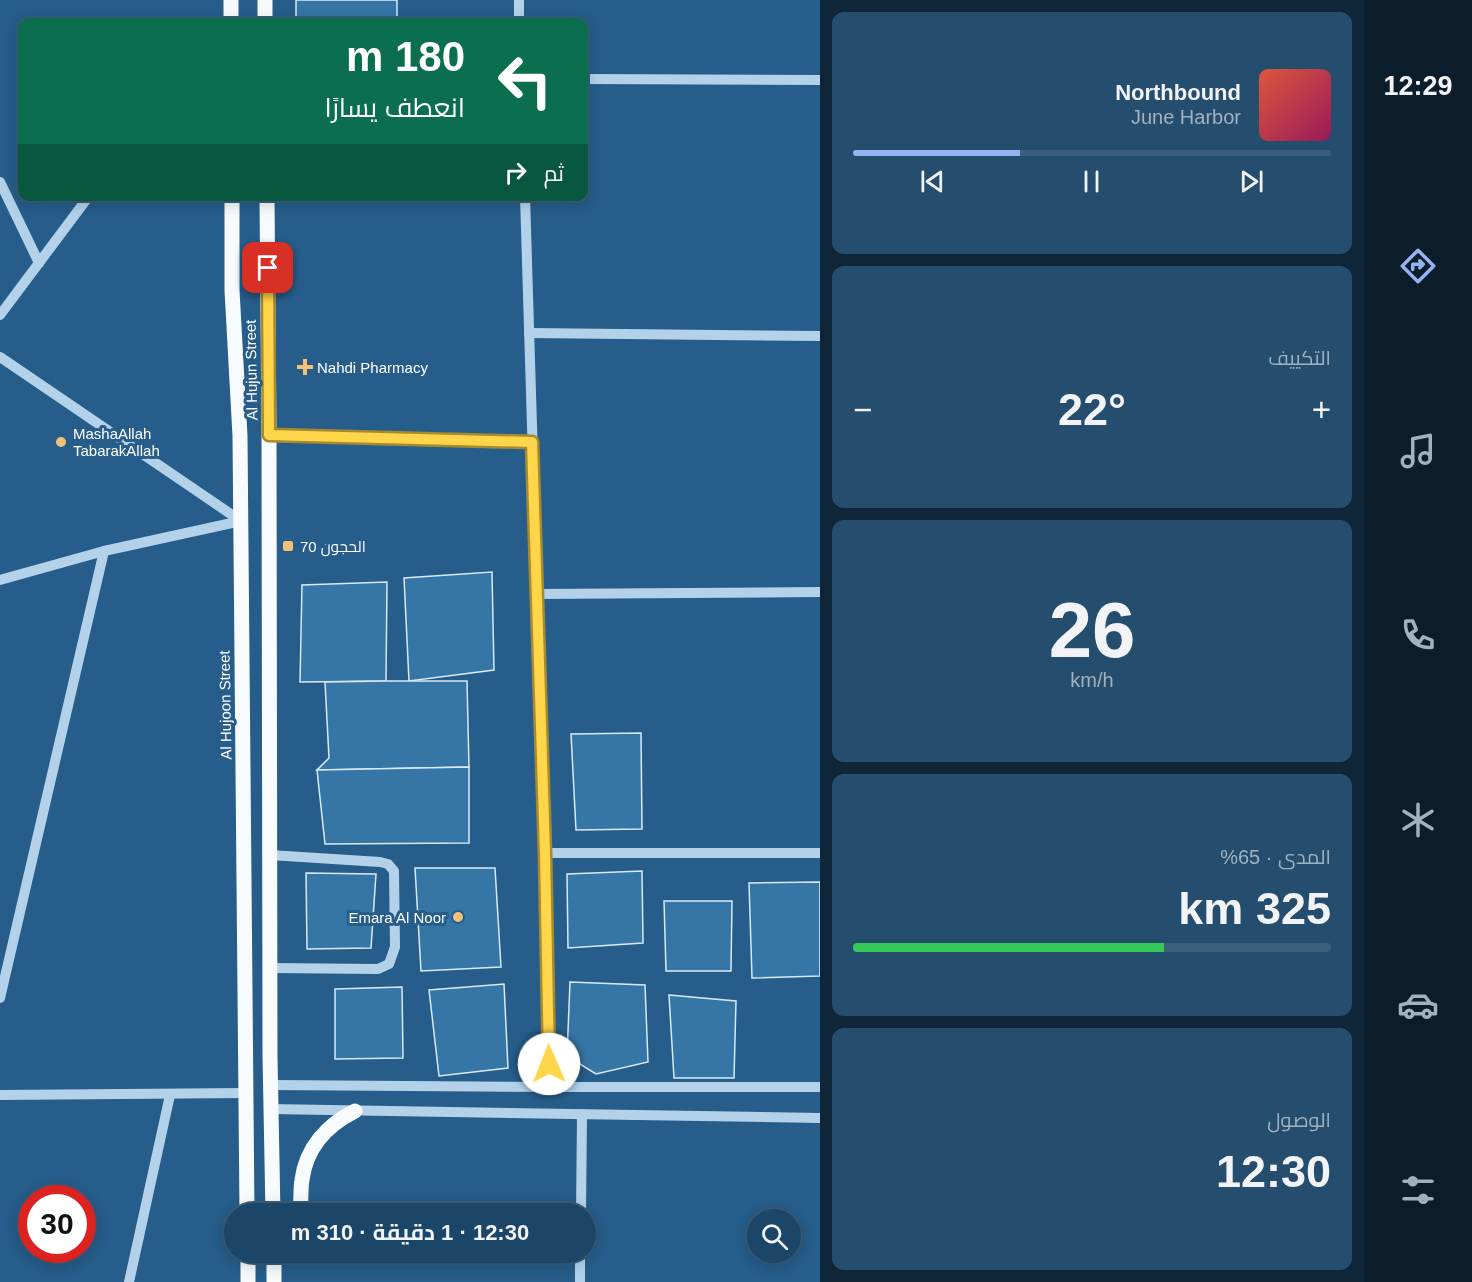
<!DOCTYPE html>
<html lang="ar">
<meta charset="utf-8">
<style>
body{margin:0;font-family:Arial,Cairo,sans-serif;background:#254d6e;color:#f1f3f6;direction:rtl;height:100vh;display:flex;flex-direction:column;font-size:22px;white-space:nowrap}
*{box-sizing:border-box;margin:0}
p{font-size:20px;color:#a0b1c0}
.icon{flex:none;width:33px;height:33px;fill:none;stroke:currentColor;stroke-width:2;stroke-linecap:round;stroke-linejoin:round}
.map{position:relative;flex:1;overflow:hidden;direction:ltr}
.details{display:flex;flex-direction:column;gap:12px;padding:12px;background:#0f2639;width:544px}
.details>*{flex:none}
.banner{position:absolute;left:18px;top:18px;width:570px;height:183px;border-radius:12px;box-shadow:0 3px 15px #0003,0 0 0 2px #3a5e7c;direction:rtl;background:#0b6e4f;color:#fff;overflow:hidden}
.buttons{position:absolute;left:747px;top:1209px;display:grid;gap:12px}
.buttons a{display:grid;place-items:center;width:54px;height:54px;border-radius:50%;background:#1c4668;box-shadow:0 3px 15px #0003,0 0 0 2px #3a5e7c;font-size:30px}
.speed{position:absolute;left:18px;top:1185px;display:flex;gap:12px;font-size:30px;font-weight:700;text-align:center}
.speed>*{display:grid;place-content:center;width:78px;height:78px;border-radius:50%;background:#1c4668;box-shadow:0 3px 15px #0003,0 0 0 2px #3a5e7c;line-height:1}
.speed .limit{border:9px solid #d22;background:#fff;color:#111}
.pin{position:absolute;display:grid;place-items:center;width:51px;height:51px;color:#fff;margin:-26px;border-radius:12px;box-shadow:0 3px 9px #0006}
.me{position:absolute;width:66px;margin:-33px;rotate:359deg;stroke-linejoin:round;filter:drop-shadow(0 0 4px #0008)}
.turn{display:flex;align-items:center;gap:21px;height:126px;padding:0 24px;font-size:27px}
.turn .icon{width:78px;height:78px;stroke-width:2.5}
.turn b{display:block;font-size:42px;line-height:51px}
.then{display:flex;align-items:center;height:57px;padding:0 24px;background:#0003;gap:12px;font-size:22px}
.big{font-size:45px;font-weight:700;line-height:1.1}
.details .card{flex:1;display:flex;flex-direction:column;justify-content:center;gap:9px;min-width:0;padding:0 21px;border-radius:12px;background:#254d6e}
.details .dial{align-items:center;gap:0}
.dial b{font-size:78px;line-height:1}
.song{display:flex;align-items:center;gap:18px}
.cover{width:72px;height:72px;border-radius:9px;background:linear-gradient(135deg,hsl(10 70% 55%),hsl(330 70% 35%))}
.played{height:6px;border-radius:3px;background:linear-gradient(90deg,#95b2f1 35%,#3a5e7c 35%)}
.keys{display:flex;justify-content:space-around;direction:ltr}
.heat{display:flex;justify-content:space-between;align-items:center;font-size:33px;direction:ltr}
.charge{height:9px;border-radius:4px;background:linear-gradient(90deg,#34c759 65%,#3a5e7c 0)}
.trip{position:absolute;left:224px;top:1203px;width:372px;height:60px;border-radius:30px;background:#1c4668;box-shadow:0 3px 15px #0003,0 0 0 2px #3a5e7c;font-weight:700;line-height:60px;text-align:center;direction:rtl}
main{display:flex;flex:1;min-height:0}
.tabs{display:flex;flex-direction:column;width:108px;justify-content:space-around;align-items:center;background:#0b1c2a;color:#a0b1c0}
.tabs .icon{width:42px;height:42px}
.tabs .on{color:#95b2f1}
.tabs b{font-size:27px;color:#f1f3f6}
.map>svg:first-child{display:block}
.building{fill:#3676a7;stroke:#d8eaf8;stroke-width:1.5}
.lines{fill:none;stroke-linecap:round;stroke-linejoin:round}
.minor{stroke:#b3d2ea;stroke-width:10}
.major{stroke:#f7fbfe;stroke-width:15}
.route-casing{stroke:#a68a30;stroke-width:15}
.route{stroke:#ffd54a;stroke-width:10}
.poi-dot{fill:#f3c178;stroke:#265d8a;stroke-width:2}
.labels{text-anchor:middle;dominant-baseline:central;stroke-width:6;stroke-linejoin:round;paint-order:stroke}
.poi-label{font-size:15px;fill:#fff;stroke:#265d8a;text-anchor:start}
.street-label{font-size:15px;fill:#fff;stroke:#265d8a}
</style>
<main>
<nav class="tabs">
<b>12:29</b>
<svg class="icon on" aria-label="directions" viewBox="0 0 24 24"><path d="M12 3l9 9-9 9-9-9zM9 14v-3h6M13 9l2 2-2 2"/></svg>
<svg class="icon" aria-label="music" viewBox="0 0 24 24"><path d="M9 18V5l10-2v13"/><circle cx="6" cy="18" r="3"/><circle cx="16" cy="16" r="3"/></svg>
<svg class="icon" aria-label="phone" viewBox="0 0 24 24"><path d="M5 4h4l2 5-3 2q2 4 5 5l2-3 5 2v4C11 20 4 13 5 4z"/></svg>
<svg class="icon" aria-label="climate" viewBox="0 0 24 24"><path d="M12 3v18M4 7l16 10M4 17L20 7"/></svg>
<svg class="icon" aria-label="car" viewBox="0 0 24 24"><path d="M5 17H2v-5l4-1 3-4h7l3 4 3 1v5h-3M9 17h6M6 11h13"/><circle cx="7" cy="17" r="2"/><circle cx="17" cy="17" r="2"/></svg>
<svg class="icon" aria-label="filters" viewBox="0 0 24 24"><path d="M4 7h16M4 17h16"/><circle cx="9" cy="7" r="2"/><circle cx="15" cy="17" r="2"/></svg>
</nav>
<section class="details">
<div class="card">
<div class="song"><i class="cover"></i><div><b>Northbound</b><p>June Harbor</p></div></div>
<div class="played"></div>
<div class="keys"><svg class="icon" aria-label="previous" viewBox="0 0 24 24"><path d="M18 5L8 12l10 7zM5 5v14"/></svg><svg class="icon" aria-label="pause" viewBox="0 0 24 24"><path d="M8 5v14M16 5v14"/></svg><svg class="icon" aria-label="next" viewBox="0 0 24 24"><path d="M6 5l10 7-10 7zM19 5v14"/></svg></div>
</div>
<div class="card"><p>التكييف</p>
<div class="heat"><a>−</a><b class="big">22°</b><a>+</a></div>
</div>
<div class="card dial"><b>26</b><p>km/h</p></div>
<div class="card"><p>المدى · 65%</p><b class="big">325 km</b><div class="charge"></div></div>
<div class="card"><p>الوصول</p><b class="big">12:30</b></div>
</section>
<div class="map">
<svg width="820" height="1282" viewBox="0 0 820 1282">
<rect width="100%" height="100%" fill="#265d8a"/>
<g class="building">
<rect x="296" y="0" width="101" height="22"/>
<path d="M492 572 494 670 409 681 404 578Z"/>
<path d="M387 582 386 681 300 682 302 585Z"/>
<path d="M386 681H467L469 767 317 770 329 758 325 682Z"/>
<path d="M641 733 642 829 576 830 571 734Z"/>
<path d="M469 767V843L325 844 317 770Z"/>
<path d="M415 868H495L501 967 421 971Z"/>
<path d="M642 871 643 943 568 948 567 874Z"/>
<path d="M306 873 376 874 371 948 307 949Z"/>
<path d="M820 882V976L752 978 749 883Z"/>
<path d="M664 901H732L731 971H666Z"/>
<path d="M570 982 645 985 648 1062 596 1074 567 1056Z"/>
<path d="M504 984 508 1068 439 1076 429 990Z"/>
<path d="M402 987 403 1058 335 1059V989Z"/>
<path d="M669 995 736 1001 734 1078H674Z"/>
</g>
<g class="lines">
<g class="minor">
<path d="M519 0V22"/>
<path d="M584 79 820 80"/>
<path d="M0 182 39 263"/>
<path d="M525 196 545 853 549 1087"/>
<path d="M0 315 89 196"/>
<path d="M529 333 820 336"/>
<path d="M0 357 241 521 104 551 0 580"/>
<path d="M269 434 532 442"/>
<path d="M537 594 820 592"/>
<path d="M545 853H820"/>
<path d="M270 855 380 862 388 864 394 871 395 947 389 964 378 969 270 968"/>
<path d="M0 998 104 551"/>
<path d="M270 1085 549 1087H820"/>
<path d="M0 1095 246 1093"/>
<path d="M270 1109 820 1118"/>
<path d="M581 1214 582 1114"/>
<path d="M129 1282 170 1095"/>
<path d="M580 1282V1252"/>
</g>
<g class="major">
<path d="M231 0V22"/>
<path d="M265 0V22"/>
<path d="M232 196V290L240 436 247 1214"/>
<path d="M267 196 269 434 270 1056 273 1214"/>
<path d="M299 1214C302 1203 300 1191 302 1180 306 1148 327 1125 355 1111"/>
<path d="M248 1252V1282"/>
<path d="M274 1252V1282"/>
</g>
</g>
<g class="lines">
<defs>
<path id="route" d="M268 268 269 435 532 442 545 853 549 1064"/>
</defs>
<use href="#route" class="route-casing"/>
<use href="#route" class="route"/>
</g>
<g class="poi-dot">
<path d="M302 358h6v6h6v6h-6v6h-6v-6h-6v-6h6z"/>
<circle cx="61" cy="442" r="6"/>
<rect x="282" y="540" width="12" height="12" rx="3"/>
<circle cx="458" cy="917" r="6"/>
</g>
<g class="labels">
<g class="poi-label">
<text x="317" y="367">Nahdi Pharmacy</text>
<text x="73" y="433">MashaAllah<tspan x="73" dy="17">TabarakAllah</tspan></text>
<text x="300" y="546">الحجون 70</text>
<text x="446" y="917" text-anchor="end">Emara Al Noor</text>
</g>
<g class="street-label">
<text transform="translate(251 370) rotate(-91)">Al Hujun Street</text>
<text transform="translate(225 705) rotate(-91)">Al Hujoon Street</text>
</g>
</g>
</svg>
<div class="buttons">
<a><svg class="icon" aria-label="search" viewBox="0 0 24 24"><circle cx="10" cy="10" r="6"/><path d="M15 15l6 6"/></svg></a>
</div>
<div class="speed"><div class="limit">30</div></div>
<div class="pin" style="left:268px;top:268px;background:#d93025"><svg class="icon" aria-label="arrive" viewBox="0 0 24 24"><path d="M6 21V4h12l-3 4 3 4H6"/></svg></div>
<svg class="me" style="left:549px;top:1064px" viewBox="-20 -20 40 40"><circle r="19" fill="#fff"/><path d="M0-13L10 11 0 6-10 11z" fill="#ffd54a"/></svg>
<div class="trip">12:30 · 1 دقيقة · 310 m</div>
<div class="banner">
<div class="turn"><svg class="icon" aria-label="left" viewBox="0 0 24 24"><path d="M17 20v-9H6M10 6l-5 5 5 5"/></svg><div><b>180 m</b>انعطف يسارًا</div></div>
<div class="then">ثم<svg class="icon" aria-label="right" viewBox="0 0 24 24"><path d="M7 20v-9h11M14 6l5 5-5 5"/></svg></div>
</div>
</div>
</main>
